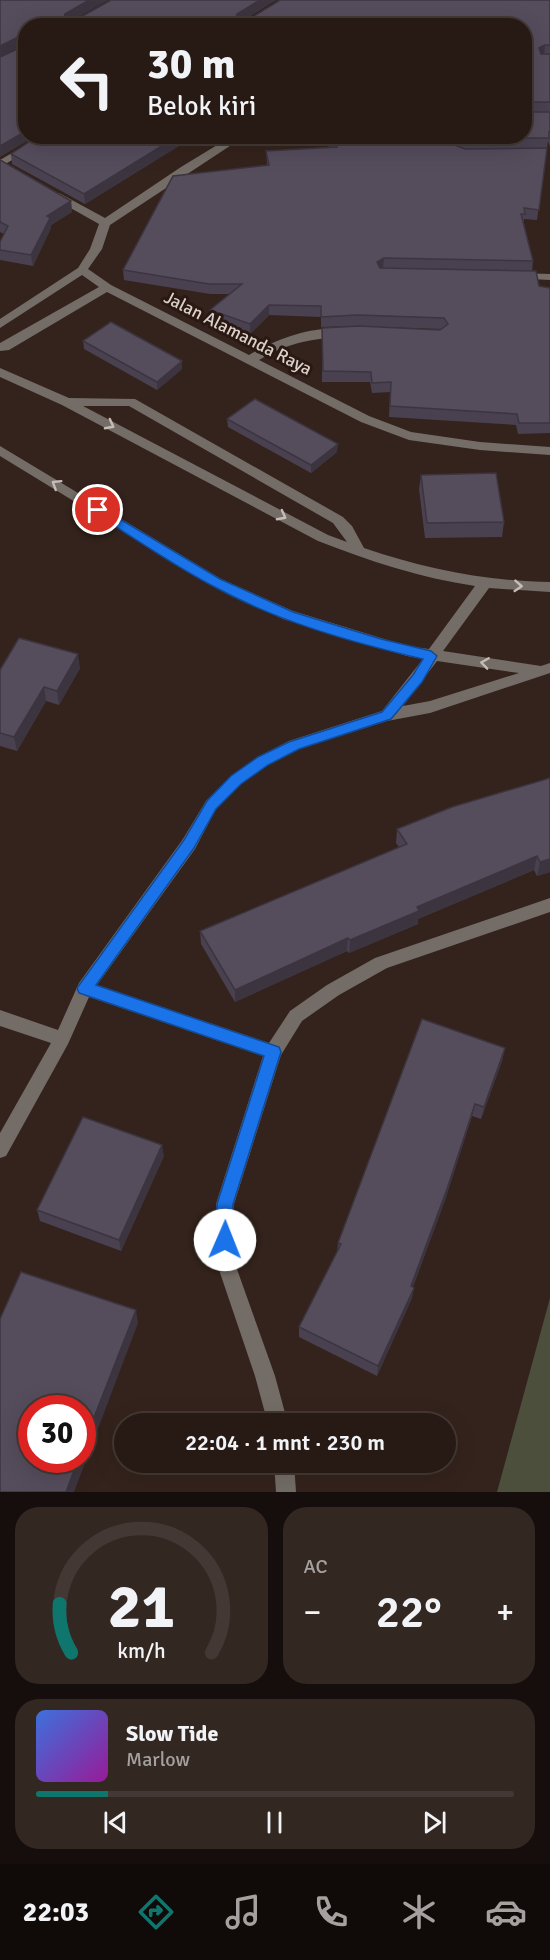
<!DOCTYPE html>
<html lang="id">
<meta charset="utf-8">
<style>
body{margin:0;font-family:Signika,sans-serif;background:#332722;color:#f1f3f6;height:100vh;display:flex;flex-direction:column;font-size:22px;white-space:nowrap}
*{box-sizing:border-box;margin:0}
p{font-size:20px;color:#a4a1a0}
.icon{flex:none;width:33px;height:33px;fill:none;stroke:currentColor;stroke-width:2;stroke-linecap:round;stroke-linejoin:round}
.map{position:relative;height:1492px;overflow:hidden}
.side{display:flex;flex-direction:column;gap:15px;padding:15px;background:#150e0c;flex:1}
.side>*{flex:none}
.banner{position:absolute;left:18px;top:18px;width:514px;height:126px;border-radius:24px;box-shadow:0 6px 24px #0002,0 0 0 2px #433834;background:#271a15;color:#f1f3f6;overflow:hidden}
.speed{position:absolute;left:18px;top:1395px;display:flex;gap:12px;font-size:30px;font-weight:700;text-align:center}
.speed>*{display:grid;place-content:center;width:78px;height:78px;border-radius:50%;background:#271a15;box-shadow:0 6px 24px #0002,0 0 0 2px #433834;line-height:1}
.speed .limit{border:9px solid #d22;background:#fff;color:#111}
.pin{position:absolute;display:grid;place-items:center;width:51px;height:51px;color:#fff;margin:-26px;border:3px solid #fff;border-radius:50%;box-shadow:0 2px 6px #0007}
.me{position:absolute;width:66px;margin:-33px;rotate:1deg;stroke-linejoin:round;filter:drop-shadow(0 0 4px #0008)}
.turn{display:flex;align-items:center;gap:21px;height:126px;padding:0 30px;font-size:27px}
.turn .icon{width:78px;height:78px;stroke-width:2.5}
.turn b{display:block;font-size:42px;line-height:51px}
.big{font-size:45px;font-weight:600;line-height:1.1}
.side .tile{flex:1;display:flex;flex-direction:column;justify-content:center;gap:9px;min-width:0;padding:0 21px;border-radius:24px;background:#332722}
.side .dial{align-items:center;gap:0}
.dial svg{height:156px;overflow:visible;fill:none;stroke:#433834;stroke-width:7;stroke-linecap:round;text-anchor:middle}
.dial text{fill:#f1f3f6;stroke:none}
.song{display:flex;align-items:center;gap:18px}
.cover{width:72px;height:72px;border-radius:9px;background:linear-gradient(135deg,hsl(220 70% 55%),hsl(300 70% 35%))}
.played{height:6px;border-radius:3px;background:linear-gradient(90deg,#0f766e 15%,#433834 15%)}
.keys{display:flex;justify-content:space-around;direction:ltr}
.heat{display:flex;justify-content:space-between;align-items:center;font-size:33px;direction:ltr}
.side .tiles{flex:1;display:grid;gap:15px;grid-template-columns:1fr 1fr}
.tile:last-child{grid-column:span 2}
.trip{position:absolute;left:114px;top:1413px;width:342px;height:60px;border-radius:30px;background:#271a15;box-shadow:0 6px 24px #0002,0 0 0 2px #433834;font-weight:600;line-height:60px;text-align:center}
.menu{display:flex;height:96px;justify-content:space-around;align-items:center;background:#100a08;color:#a4a1a0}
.menu .icon{width:42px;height:42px}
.menu .selected{color:#0f766e}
.menu b{font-size:27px;color:#f1f3f6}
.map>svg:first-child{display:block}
.green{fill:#4c4f3b}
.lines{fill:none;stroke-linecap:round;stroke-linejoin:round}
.minor{fill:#746d67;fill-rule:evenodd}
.wall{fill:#49414f}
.shaded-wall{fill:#3c3540}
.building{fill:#554c5c;stroke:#3c3540;stroke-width:1.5}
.oneway{stroke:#c6bcb7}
.route{fill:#1a73e8;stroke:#114b97;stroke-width:1.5}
.labels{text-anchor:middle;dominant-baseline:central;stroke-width:6;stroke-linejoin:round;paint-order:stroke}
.far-street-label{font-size:18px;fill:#dbd0cb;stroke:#2a1912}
</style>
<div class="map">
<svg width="550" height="1492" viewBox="0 0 550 1492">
<rect width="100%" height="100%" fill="#34231c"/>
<path class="green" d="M550 1298V1492H497Z"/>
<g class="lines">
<g class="minor">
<path d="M41 136H54L0 167V160Z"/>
<path d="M232 136H245L110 225 102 249 88 269 111 285 249 355C274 340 315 324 344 330V336L340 337C309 339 285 344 259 360L369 416 411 432 480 442 550 447V455L480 450 409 440 361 422 107 292 9 350 0 351V343L99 287 82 275 0 328V319L78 268 90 249 99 224 51 197V193H59L105 218 181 167Z"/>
<path d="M447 136H457L456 147 467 152V156H459L447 151Z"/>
<path d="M517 273 550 274V280L513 278V274Z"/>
<path d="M0 368 69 398 135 399 343 517 352 526 364 548C425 569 486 581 550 582V592L489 588 443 651 541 666 550 663V673L430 713 387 721 299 749 268 765 241 784 216 809 195 849 97 985 269 1043 290 1011 327 985 375 958 550 898V912L387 968 339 995 302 1021 281 1055 234 1204 233 1258 275 1376 288 1424H268L255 1376 215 1258 216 1204 263 1056 89 997 68 1044 6 1156 0 1158V1133L51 1043 0 1026V1010L58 1030 79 983 183 839 206 801 231 776 258 757 289 741 382 711 423 659 407 656 283 619 211 585 0 456V446L221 579 293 611 407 646 429 649 475 586C421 578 369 561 318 541L62 405 0 377ZM83 406H129L333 523 347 542 328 535ZM437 661 519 673 430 701 403 706Z"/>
<path d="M274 1462H294L296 1492H276Z"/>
</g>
</g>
<g class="wall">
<path d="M0 0H108L76 18 276 0 247 18 550 0V147L548 141 547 148 466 149 458 146 459 136H525V26H26V44L0 56Z"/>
<path d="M38 136H195L85 204 12 164 11 154Z"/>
<path d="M321 136H446V142L465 149 547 148 537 220 524 219V223L533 261 532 271 539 286 550 288V433L518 434 516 425 389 417 390 392 372 393 370 382H322V328L440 330 441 329 356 326 321 327V317L269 315 250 334 211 320 210 310 230 294H210L124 280 123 270 267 165 266 151 329 147Z"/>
<path d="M0 160 71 201 72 212 51 225V228L33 266 0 260V242L4 234 0 232Z"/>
<path d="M83 341 182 369 157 390 84 349Z"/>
<path d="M227 419 337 452 311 473 228 427Z"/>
<path d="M421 475 504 522 502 537 425 538 419 489Z"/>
<path d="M80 668 59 705 46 701 17 751 0 746V670Z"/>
<path d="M550 778V872L537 876 534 870 418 919V924L349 953 347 951 235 1002 201 944 200 931 399 847 396 843 397 829Z"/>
<path d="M505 1048 502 1061 481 1119 472 1116 445 1200 413 1287 412 1298 377 1376 299 1337V1327L337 1252 338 1243Z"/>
<path d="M164 1156 121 1251 40 1221 37 1210Z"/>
</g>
<g class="shaded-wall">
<path d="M89 0H108L66 24 64 18 65 14Z"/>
<path d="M260 0H276L237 24V14Z"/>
<path d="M24 34 25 44 0 56V46Z"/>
<path d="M545 45 544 55 538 58 539 48Z"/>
<path d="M26 131V136H36L0 157V146Z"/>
<path d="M178 136H195L85 204 84 194Z"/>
<path d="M71 201 72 212 51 225V228L33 266 31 255 47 216Z"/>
<path d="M384 258 383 269 377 272V262Z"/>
<path d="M269 305V315L250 334V324Z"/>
<path d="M182 361V369L157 390V382Z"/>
<path d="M338 444 337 452 311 473V465Z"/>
<path d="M78 654 80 668 59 705 57 691Z"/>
<path d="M44 687 46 701 17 751 14 737Z"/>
<path d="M537 856 534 870 418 919V924L349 953 350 940 417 907Z"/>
<path d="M550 859V872L537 876 540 862Z"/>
<path d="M348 938 347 951 235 1002V990Z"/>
<path d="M505 1048 502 1061 481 1119 484 1107Z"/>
<path d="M475 1104 472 1116 445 1200 409 1297 411 1286Z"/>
<path d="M162 1145 164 1156 121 1251 119 1240Z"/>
<path d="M414 1288 412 1298 377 1376 378 1366Z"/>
<path d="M136 1310 138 1323 74 1492H66L78 1460H82V1448Z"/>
</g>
<g class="building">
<path d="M0 0H89L65 14 64 18H79L111 0H260L237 14 236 18H251L280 0H550V45H545L539 48 541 54H550V102H526L525 106V26H26V34H24L0 46Z"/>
<path d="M26 45V131L0 146V57Z"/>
<path d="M525 111 526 112H550V133L549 131V138H467L462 136H525Z"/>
<path d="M38 136H178L84 194 11 154Z"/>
<path d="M329 136H446V142L465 149 547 148 539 210 524 208 525 214H521L533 261 384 258 377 262 380 268 536 271 539 286 550 288V423H519L517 414 390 406 391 382 372 383 371 372 323 371 322 328 359 326 440 330 448 324 444 318 357 315 321 317V306L269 305 250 324 210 310 242 284H209L123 270 173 176 269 165 266 151 337 147Z"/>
<path d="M0 160 71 201 47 216 50 218 31 255 0 250V242L8 226 0 222Z"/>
<path d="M111 322 182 361 157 382 83 341Z"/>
<path d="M255 399 338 444 311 465 227 419Z"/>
<path d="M496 473 504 522 427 523 421 475Z"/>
<path d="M19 638 78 654 57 691 44 687 14 737 0 733V670Z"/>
<path d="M550 778V859L540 862 537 856 417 907 419 911 350 940 348 938 235 990 200 931 407 844 397 829 452 807Z"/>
<path d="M422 1019 505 1048 484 1107 475 1104 447 1189 411 1286 414 1288 378 1366 299 1327 341 1244 338 1243Z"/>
<path d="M83 1117 162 1145 119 1240 37 1210Z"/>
<path d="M21 1272 136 1310 82 1448V1408H32V1460H78L66 1492H0V1319Z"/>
</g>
<defs><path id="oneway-chevron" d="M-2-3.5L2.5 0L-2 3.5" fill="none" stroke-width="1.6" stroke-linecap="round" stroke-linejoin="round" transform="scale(1.5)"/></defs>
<g class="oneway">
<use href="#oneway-chevron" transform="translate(110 425) rotate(28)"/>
<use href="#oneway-chevron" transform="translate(56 484) rotate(-148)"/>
<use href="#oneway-chevron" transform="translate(282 516) rotate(28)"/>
<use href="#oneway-chevron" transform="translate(518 586) rotate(4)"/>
<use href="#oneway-chevron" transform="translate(485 663) rotate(-172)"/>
</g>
<path class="route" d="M98 506 220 579 293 612 381 639 431 651 437 656 422 682 391 719 299 749 268 765 241 784 216 809 194 848 96 985 279 1047 281 1052 233 1204V1240L231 1246 225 1249 219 1246 216 1240 217 1204 264 1056 79 993 77 988 184 840 207 801 231 776 258 757 289 742 382 712 413 675 423 659C350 642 276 621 211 585 171 564 133 537 94 513V507Z"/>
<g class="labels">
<g class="far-street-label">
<text transform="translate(238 333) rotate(27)">Jalan Alamanda Raya</text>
</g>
</g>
</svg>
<div class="speed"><div class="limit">30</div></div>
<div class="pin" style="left:98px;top:510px;background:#d93025"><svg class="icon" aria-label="arrive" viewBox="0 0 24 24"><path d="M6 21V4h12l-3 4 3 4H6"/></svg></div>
<svg class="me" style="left:225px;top:1240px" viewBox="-20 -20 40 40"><circle r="19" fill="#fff"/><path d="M0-13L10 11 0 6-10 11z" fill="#1a73e8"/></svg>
<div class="trip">22:04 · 1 mnt · 230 m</div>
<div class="banner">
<div class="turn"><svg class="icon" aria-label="left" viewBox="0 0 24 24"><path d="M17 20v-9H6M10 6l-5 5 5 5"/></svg><div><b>30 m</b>Belok kiri</div></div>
</div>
</div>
<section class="side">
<div class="tiles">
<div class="tile dial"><svg viewBox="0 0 100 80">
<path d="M14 69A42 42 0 1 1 86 69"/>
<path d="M14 69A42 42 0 0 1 8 44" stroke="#0f766e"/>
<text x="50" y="56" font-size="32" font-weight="700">21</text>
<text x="50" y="72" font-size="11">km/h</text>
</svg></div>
<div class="tile"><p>AC</p>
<div class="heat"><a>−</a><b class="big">22°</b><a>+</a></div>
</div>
<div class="tile">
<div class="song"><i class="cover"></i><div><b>Slow Tide</b><p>Marlow</p></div></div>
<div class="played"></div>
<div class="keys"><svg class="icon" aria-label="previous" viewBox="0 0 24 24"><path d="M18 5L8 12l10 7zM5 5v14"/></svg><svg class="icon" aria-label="pause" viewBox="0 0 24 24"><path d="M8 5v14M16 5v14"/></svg><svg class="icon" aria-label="next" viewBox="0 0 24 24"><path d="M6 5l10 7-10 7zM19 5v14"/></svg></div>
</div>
</div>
</section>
<nav class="menu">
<b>22:03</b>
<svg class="icon selected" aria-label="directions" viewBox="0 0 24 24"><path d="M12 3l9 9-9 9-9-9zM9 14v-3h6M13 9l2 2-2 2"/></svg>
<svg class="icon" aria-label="music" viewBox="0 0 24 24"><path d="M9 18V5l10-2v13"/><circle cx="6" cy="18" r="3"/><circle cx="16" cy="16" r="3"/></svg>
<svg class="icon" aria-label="phone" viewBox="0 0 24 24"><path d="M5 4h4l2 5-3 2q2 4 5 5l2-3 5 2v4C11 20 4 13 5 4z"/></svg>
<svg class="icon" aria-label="climate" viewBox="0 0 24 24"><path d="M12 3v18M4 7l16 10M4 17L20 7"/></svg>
<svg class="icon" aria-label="car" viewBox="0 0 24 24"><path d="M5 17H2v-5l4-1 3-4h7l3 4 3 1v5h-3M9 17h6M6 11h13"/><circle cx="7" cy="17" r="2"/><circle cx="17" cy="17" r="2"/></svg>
</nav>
